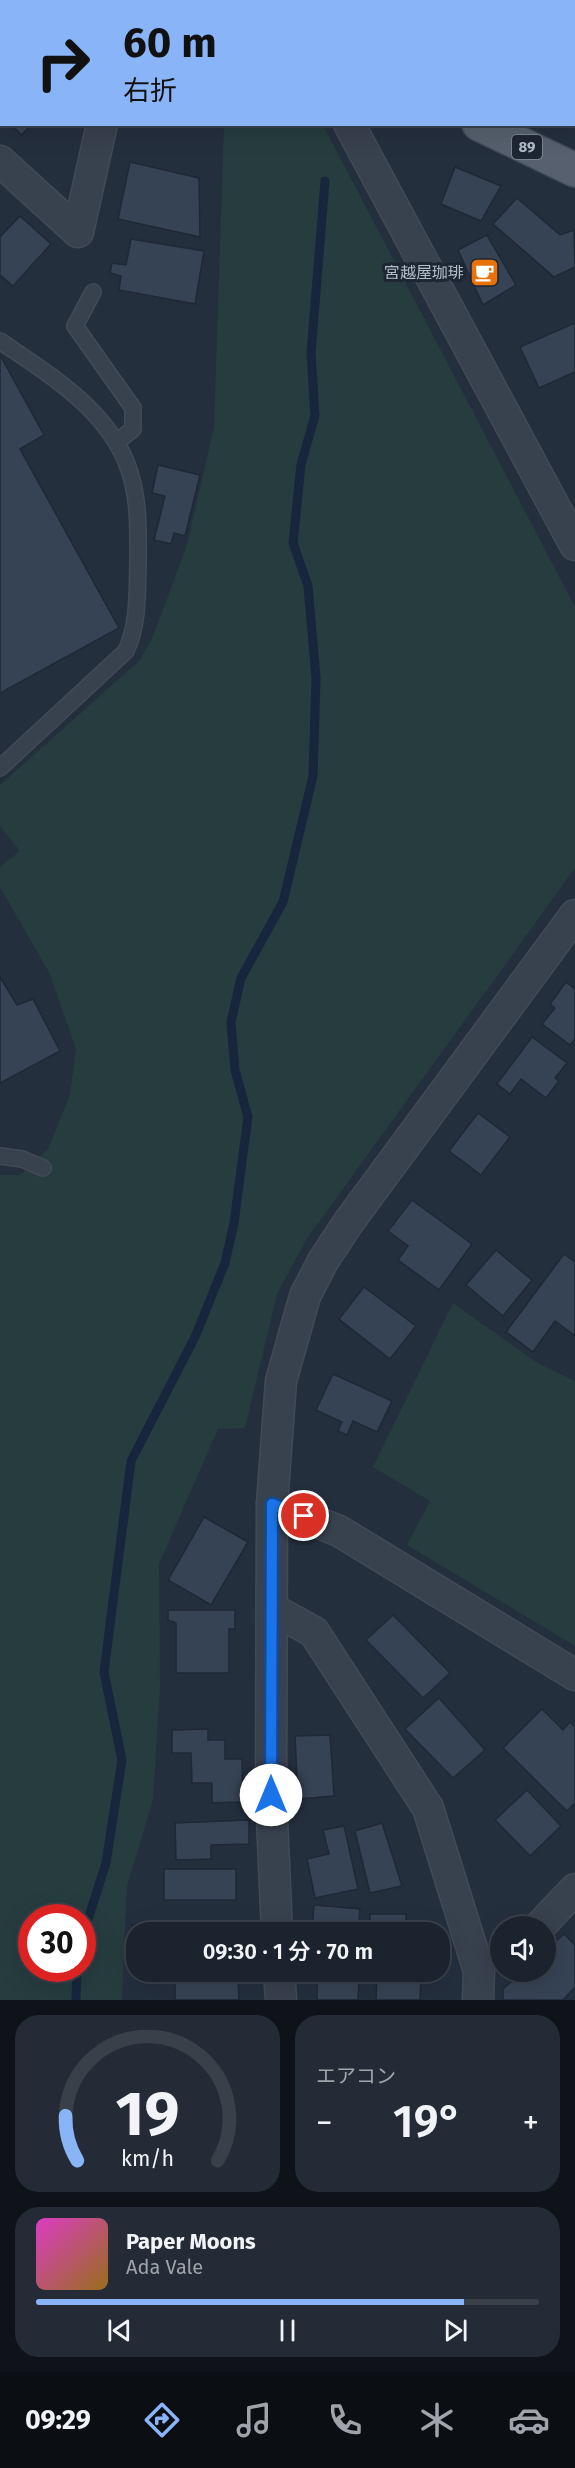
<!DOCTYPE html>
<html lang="ja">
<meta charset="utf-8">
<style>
body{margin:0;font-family:"Fira Sans","Noto Sans JP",sans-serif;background:#242b36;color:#f1f3f6;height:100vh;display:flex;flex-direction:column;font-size:22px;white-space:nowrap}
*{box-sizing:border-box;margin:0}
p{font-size:20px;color:#a0a4aa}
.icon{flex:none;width:33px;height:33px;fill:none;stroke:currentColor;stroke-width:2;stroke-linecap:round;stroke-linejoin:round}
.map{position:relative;height:2000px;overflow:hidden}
.side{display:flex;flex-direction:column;gap:15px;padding:15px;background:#0f1319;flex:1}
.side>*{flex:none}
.hud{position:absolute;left:0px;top:0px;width:576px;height:126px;box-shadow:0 6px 24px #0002,0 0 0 2px #39404a;background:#8ab4f8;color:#111;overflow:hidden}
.fabs{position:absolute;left:490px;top:1916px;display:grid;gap:12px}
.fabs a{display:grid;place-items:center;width:66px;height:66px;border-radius:50%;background:#1b232e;box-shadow:0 6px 24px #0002,0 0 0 2px #39404a;font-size:30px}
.speed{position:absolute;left:18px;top:1904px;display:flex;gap:12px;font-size:30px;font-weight:700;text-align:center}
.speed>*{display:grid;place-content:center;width:78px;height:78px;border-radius:50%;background:#1b232e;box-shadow:0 6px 24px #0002,0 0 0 2px #39404a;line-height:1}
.speed .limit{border:9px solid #d22;background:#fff;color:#111}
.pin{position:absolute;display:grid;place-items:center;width:51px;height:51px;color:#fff;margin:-26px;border:3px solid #fff;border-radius:50%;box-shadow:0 2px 6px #0007}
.me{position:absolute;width:66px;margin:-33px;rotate:0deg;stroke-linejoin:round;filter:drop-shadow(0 0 4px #0008)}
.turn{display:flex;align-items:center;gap:21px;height:126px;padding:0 24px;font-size:27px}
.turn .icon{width:78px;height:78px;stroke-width:2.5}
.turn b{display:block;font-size:42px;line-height:51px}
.big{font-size:45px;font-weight:600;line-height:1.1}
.side .tile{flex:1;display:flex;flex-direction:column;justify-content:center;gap:9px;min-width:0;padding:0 21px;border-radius:24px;background:#242b36}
.side .dial{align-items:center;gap:0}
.dial svg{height:156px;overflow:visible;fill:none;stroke:#39404a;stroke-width:7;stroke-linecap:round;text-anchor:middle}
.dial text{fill:#f1f3f6;stroke:none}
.song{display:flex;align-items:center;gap:18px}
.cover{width:72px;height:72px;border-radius:9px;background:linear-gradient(135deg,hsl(310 70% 55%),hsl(40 70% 35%))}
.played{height:6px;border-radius:3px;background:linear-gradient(90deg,#8ab4f8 85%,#39404a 85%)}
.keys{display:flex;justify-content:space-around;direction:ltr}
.heat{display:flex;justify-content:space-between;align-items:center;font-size:33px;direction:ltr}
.side .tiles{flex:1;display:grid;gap:15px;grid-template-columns:1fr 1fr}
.tile:last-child{grid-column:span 2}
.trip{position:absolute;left:126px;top:1922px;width:324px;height:60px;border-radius:24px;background:#1b232e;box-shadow:0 6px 24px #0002,0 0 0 2px #39404a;font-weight:600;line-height:60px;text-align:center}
.tab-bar{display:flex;height:96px;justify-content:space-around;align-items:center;background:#0b0e12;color:#a0a4aa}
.tab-bar .icon{width:42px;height:42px}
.tab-bar .current{color:#8ab4f8}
.tab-bar b{font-size:27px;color:#f1f3f6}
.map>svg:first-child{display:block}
.green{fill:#263c3f;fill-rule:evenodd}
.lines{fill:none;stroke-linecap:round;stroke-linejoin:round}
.stream{stroke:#17263c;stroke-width:9}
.building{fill:#364354;stroke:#1f2835;stroke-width:1.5}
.service-casing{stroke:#414a57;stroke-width:18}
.minor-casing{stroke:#414a57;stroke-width:33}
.primary-casing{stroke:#414a57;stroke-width:36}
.service{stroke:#38414e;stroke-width:15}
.minor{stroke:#38414e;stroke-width:30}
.primary{stroke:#56606e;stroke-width:33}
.route-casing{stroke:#114b97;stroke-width:15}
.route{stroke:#1a73e8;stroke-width:10}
.labels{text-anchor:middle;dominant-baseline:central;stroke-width:6;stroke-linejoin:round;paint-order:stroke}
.shield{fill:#1d2633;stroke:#878f9c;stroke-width:1.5}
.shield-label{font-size:15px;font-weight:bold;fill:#b4bcc9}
.poi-label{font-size:16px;fill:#b4bcc9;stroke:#1d2633;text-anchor:end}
</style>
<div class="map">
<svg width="575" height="2000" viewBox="0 0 575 2000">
<rect width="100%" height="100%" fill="#242f3e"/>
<g class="green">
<path d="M224 125H323L575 607V868L306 1240 277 1294 245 1428 218 1429 159 1564 160 1686 153 1800 127 1886 122 2000H0V1175H20L48 1149 70 1095 76 1049 50 974 0 887V867L20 851 0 826V785L139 661 152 639 187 545 214 427ZM32 1917H82V1968H32Z"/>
<path d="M453 1303 539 1364 575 1381V1646L407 1545 430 1501 373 1467Z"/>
</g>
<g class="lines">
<g class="stream">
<path d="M82 1938 106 1863 122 1760 104 1672 131 1461 195 1337 225 1263 234 1223 248 1117 235 1070 231 1022 241 978 283 902 313 776 316 678 308 586 293 543 301 464 315 416 311 353 325 181"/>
<path d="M76 2000 77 1968"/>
</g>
</g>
<g class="building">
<path d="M8 0H80L82 2H10Z"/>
<path d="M437 0H501L437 2Z"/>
<path d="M10 124H31L22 135Z"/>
<path d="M130 162 199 178 200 237 118 219Z"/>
<path d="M455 167 501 186 481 221 441 204Z"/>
<path d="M517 198 560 235 574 230 575 267 554 277 493 224Z"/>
<path d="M20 216 51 244 13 286 0 275V237Z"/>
<path d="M487 235 516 285 483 305 458 250Z"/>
<path d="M131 239 204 251 195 304 119 290 121 276 110 273 112 263 126 265Z"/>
<path d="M575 323V372L539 388 520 347Z"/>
<path d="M0 355 44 435 20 449 119 628 0 693Z"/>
<path d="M158 465 200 475 185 536 174 533 171 544 154 540 165 496 152 493Z"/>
<path d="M0 977 17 1005 33 999 60 1051 0 1083Z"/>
<path d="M566 982 575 989V1039L570 1045 542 1024 555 1008 550 1004Z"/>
<path d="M532 1037 567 1063 555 1078 559 1081 546 1098 521 1079 510 1094 497 1084Z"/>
<path d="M478 1113 510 1137 481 1175 449 1151Z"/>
<path d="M412 1200 472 1244 439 1290 398 1260 408 1246 388 1231Z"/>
<path d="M496 1250 532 1280 503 1316 466 1285Z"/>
<path d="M564 1254 575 1262V1336L555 1321 533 1352 506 1332Z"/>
<path d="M364 1287 416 1326 390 1359 339 1319Z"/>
<path d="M333 1374 392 1401 377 1432 353 1421 347 1435 338 1431 342 1422 316 1410Z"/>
<path d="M204 1517 248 1542 211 1605 168 1580Z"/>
<path d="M168 1610H235V1629H229V1673H176V1623L168 1620Z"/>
<path d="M393 1615 450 1673 423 1698 366 1640Z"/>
<path d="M439 1698 485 1750 453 1778 405 1729Z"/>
<path d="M542 1709 563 1730 570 1722 575 1727V1803L567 1811 503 1748Z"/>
<path d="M208 1729V1740H225V1759H242L243 1802 212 1803V1783H192L191 1753H172V1730Z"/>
<path d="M330 1735 334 1796 298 1799 295 1736Z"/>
<path d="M527 1790 561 1826 530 1856 495 1820Z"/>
<path d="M249 1820V1844L211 1845V1859L176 1860 175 1823Z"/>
<path d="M382 1823 402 1886 370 1893 355 1831Z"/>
<path d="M344 1826 358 1889 315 1898 307 1859 329 1854 323 1830Z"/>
<rect x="164" y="1869" width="72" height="31"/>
<path d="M314 1905 360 1909 358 1932H312Z"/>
<rect x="370" y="1914" width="36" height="18"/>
<path d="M158 1924V1932H136V1971H148L133 1972 132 1925Z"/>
<rect x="170" y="1928" width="35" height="4"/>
<path d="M564 1934 575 1945V1987L563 2000H503V1989L523 1971H546V1950Z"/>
<path d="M377 1974 421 1975 420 2000H376Z"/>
<path d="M238 1979 239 2000H175V1981Z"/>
<path d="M317 1979H359L358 2000H317Z"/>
</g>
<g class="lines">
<defs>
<g id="service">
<path d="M93 292 75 326 133 408V429L117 442"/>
<path d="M0 341C51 376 116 414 132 480 139 506 138 535 138 562 137 592 139 623 126 651L0 768"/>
<path d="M0 1156 22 1159 43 1168"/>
</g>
<g id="minor">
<path d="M349 124 575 545"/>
<path d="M0 161 78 232 102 124"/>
<path d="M272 1504 339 1531 575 1675"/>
<path d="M272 1609 314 1632 428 1808 479 1971 478 2000"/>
<path d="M540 1926 575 1889"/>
<path d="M277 1932 271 1795 272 1504 281 1381 305 1296 323 1261 348 1223 575 915"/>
<path d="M279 1971 281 2000"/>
</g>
<g id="primary">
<path d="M216 0 219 2"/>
<path d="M479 124 575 170"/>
</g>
</defs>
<use href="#service" class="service-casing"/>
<use href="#minor" class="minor-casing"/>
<use href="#primary" class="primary-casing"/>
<use href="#service" class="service"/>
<use href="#minor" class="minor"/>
<use href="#primary" class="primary"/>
</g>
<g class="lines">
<defs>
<path id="route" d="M271 1795 272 1504 304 1516"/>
</defs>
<use href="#route" class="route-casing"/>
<use href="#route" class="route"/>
</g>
<defs>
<symbol id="cafe-square" viewBox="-11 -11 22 22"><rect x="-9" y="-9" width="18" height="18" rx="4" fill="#e8710a" stroke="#1d2633"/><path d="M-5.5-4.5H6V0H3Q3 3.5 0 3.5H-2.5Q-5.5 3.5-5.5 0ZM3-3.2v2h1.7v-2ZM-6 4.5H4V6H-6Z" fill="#fff"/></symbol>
</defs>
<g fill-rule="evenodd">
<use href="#cafe-square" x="468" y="256" width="33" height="33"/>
</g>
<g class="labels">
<rect class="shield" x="512" y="135" width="30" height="24" rx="4.5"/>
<g class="shield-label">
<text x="527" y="147">89</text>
</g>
<g class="poi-label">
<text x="464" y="272">宮越屋珈琲</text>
</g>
</g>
</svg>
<div class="fabs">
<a><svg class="icon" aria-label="sound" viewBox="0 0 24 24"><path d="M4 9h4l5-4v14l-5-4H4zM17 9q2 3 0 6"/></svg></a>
</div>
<div class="speed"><div class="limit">30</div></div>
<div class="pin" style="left:304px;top:1516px;background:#d93025"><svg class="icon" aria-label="arrive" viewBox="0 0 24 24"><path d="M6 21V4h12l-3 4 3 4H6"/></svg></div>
<svg class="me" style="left:271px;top:1795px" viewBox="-20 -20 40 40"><circle r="19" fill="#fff"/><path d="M0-13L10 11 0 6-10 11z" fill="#1a73e8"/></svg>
<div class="trip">09:30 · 1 分 · 70 m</div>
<div class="hud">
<div class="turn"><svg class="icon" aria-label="right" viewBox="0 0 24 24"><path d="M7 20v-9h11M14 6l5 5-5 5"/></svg><div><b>60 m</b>右折</div></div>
</div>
</div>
<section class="side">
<div class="tiles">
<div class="tile dial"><svg viewBox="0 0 100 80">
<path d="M14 69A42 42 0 1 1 86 69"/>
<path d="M14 69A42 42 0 0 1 8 46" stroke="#8ab4f8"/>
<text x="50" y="56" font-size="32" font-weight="700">19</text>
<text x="50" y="72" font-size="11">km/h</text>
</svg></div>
<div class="tile"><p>エアコン</p>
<div class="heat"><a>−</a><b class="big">19°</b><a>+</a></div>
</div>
<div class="tile">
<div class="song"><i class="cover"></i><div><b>Paper Moons</b><p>Ada Vale</p></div></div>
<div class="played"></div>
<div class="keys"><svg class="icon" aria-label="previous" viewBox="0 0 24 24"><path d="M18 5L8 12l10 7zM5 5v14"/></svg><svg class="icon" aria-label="pause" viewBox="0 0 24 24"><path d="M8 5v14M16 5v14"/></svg><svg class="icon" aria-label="next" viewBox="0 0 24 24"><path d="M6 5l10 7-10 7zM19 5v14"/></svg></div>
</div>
</div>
</section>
<nav class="tab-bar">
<b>09:29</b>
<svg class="icon current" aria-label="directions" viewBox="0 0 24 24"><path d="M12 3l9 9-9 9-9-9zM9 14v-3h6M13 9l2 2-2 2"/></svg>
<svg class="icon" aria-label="music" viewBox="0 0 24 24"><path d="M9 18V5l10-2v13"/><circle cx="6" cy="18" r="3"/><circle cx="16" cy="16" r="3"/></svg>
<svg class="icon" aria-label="phone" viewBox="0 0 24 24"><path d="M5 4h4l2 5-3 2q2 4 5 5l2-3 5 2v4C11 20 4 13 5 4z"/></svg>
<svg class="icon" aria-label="climate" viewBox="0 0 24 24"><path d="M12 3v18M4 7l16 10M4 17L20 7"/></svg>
<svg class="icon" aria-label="car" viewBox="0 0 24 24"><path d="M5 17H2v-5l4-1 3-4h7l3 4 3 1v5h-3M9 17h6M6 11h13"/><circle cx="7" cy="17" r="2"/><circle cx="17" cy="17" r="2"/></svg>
</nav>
